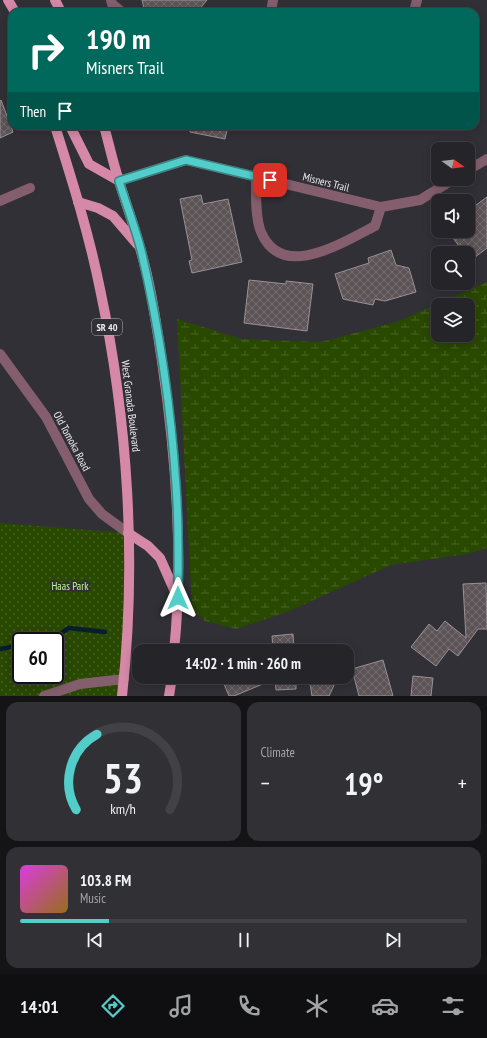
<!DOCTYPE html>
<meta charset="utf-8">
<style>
body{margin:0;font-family:"PT Sans Narrow",sans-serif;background:#313035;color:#f1f3f6;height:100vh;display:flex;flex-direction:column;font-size:15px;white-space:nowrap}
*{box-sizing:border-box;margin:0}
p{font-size:13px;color:#a3a4a8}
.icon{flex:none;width:22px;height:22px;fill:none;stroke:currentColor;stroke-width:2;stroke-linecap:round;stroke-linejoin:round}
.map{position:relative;height:696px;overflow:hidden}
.details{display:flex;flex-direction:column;gap:6px;padding:6px;background:#141417;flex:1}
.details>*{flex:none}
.guide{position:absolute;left:8px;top:8px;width:471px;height:122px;border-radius:12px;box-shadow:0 2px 10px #0003,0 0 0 1px #424146;background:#00695c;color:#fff;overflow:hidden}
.needle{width:26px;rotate:104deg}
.buttons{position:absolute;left:431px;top:142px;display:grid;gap:8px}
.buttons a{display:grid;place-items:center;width:44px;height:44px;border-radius:8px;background:#252429;box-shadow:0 2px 10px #0003,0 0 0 1px #424146;font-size:20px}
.speed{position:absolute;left:12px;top:632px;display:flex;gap:8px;font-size:20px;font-weight:700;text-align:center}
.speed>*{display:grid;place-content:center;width:52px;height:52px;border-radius:50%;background:#252429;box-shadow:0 2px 10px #0003,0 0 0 1px #424146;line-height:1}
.speed .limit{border:2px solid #111;border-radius:6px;background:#fff;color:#111}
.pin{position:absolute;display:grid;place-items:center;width:34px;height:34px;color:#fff;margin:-17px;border-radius:8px;box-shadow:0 2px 6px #0006}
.me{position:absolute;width:44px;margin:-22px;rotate:0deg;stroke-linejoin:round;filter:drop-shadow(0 0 3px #0008)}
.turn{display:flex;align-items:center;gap:14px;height:84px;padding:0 12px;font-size:18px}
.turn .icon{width:52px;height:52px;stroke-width:2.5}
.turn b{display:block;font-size:28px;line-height:34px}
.then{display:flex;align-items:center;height:38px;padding:0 12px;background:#0003;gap:8px;font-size:15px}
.big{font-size:30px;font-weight:600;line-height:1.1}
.details .tile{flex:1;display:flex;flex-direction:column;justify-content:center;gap:6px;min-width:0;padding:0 14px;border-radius:12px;background:#313035}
.details .dial{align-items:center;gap:0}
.dial svg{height:104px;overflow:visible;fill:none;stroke:#424146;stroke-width:7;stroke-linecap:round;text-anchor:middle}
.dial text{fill:#f1f3f6;stroke:none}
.song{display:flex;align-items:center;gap:12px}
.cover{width:48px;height:48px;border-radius:6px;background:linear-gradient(135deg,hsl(300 70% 55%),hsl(40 70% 35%))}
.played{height:4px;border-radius:2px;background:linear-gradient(90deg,#53cdca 20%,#424146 20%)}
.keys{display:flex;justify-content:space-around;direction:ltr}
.heat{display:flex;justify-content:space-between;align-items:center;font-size:22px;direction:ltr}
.details .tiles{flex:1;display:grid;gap:6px;grid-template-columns:1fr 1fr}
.tile:last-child{grid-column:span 2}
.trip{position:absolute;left:132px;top:644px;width:222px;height:40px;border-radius:12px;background:#252429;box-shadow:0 2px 10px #0003,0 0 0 1px #424146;font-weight:600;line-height:40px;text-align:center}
.dock{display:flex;height:64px;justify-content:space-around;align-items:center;background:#0f0e10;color:#a3a4a8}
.dock .icon{width:28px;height:28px}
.dock .current{color:#53cdca}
.dock b{font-size:18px;color:#f1f3f6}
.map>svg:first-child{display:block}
.wetland{fill:url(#wetland-marsh);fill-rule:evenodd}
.park{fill:url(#park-dots);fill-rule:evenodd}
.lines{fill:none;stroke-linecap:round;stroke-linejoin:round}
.stream{stroke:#071d30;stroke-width:4.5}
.building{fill:url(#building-cross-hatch);stroke:#9b9195}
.minor{stroke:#845e6c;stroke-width:10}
.major{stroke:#d589a6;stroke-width:10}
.route-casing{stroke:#368583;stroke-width:10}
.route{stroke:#53cdca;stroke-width:7}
.labels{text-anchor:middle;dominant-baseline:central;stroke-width:4;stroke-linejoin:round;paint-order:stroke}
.shield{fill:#313037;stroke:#b2b2b7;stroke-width:1}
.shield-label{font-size:10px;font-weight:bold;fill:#eaeaee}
.street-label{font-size:11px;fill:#eaeaee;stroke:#313037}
.park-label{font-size:11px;fill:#bdf38a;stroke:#313037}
</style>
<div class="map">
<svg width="487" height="696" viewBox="0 0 487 696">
<defs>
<pattern id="wetland-marsh" width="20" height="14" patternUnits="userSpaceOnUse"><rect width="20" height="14" fill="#294800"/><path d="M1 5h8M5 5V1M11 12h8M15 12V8" fill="none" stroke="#486326"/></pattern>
<pattern id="park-dots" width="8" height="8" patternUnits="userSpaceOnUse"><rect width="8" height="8" fill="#294800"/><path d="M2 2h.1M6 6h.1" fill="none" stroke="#486326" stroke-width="1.8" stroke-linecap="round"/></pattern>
<pattern id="building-cross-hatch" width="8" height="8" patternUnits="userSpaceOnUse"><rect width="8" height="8" fill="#5d5458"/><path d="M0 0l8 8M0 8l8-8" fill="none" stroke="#746d70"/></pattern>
</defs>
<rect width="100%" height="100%" fill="#313037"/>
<path class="wetland" d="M487 282V548L467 554 391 565 287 612 236 629 205 621 192 608 177 319 242 339 321 342 399 321ZM438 305H468V335H438Z"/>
<path class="park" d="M0 523 128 533 122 696H0ZM21 641H55V675H21Z"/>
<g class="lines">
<g class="stream">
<path d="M43 641 52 639 69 628 105 632"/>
<path d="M0 649 21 645"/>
</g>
</g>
<g class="building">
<path d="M142 0H207L197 12H145Z"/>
<path d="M1 100 13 132 0 138V101Z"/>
<path d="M191 126H228L225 139 190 132Z"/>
<path d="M201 195 203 204 228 199 242 262 192 273 189 261 192 260 180 199Z"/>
<path d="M487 197V248L470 261 468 258V253H464L448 231H468V211Z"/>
<path d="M391 250 396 265 409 268 416 292 385 301 375 299 373 305 343 299 335 274 369 263 368 258Z"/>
<path d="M249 280 286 284V281L313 284 307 331 244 323Z"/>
<path d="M486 583 487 629H478L458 656 449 649 436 666 411 647 429 624 437 631 445 621 466 638 463 584Z"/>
<path d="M293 634 294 651H273L272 636Z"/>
<path d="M383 660 393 696H359L352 669Z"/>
<path d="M413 676 433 678 431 696H411Z"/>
<path d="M221 677H296V689L276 690 275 679 234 696H229Z"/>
<path d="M309 677H338L329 696H312Z"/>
</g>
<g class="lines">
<g class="minor">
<path d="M111 0 112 4 122 12"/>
<path d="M271 12 273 0"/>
<path d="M414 12 417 0"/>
<path d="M468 170 487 159"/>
<path d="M256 177C256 192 255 218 261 232 282 282 343 242 375 226L381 207"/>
<path d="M119 181 186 160 381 207 420 200 454 179"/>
<path d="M0 201 30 188"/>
<path d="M0 354 46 417 89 499 102 514 128 533"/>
<path d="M44 696 80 684 124 679"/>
</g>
<g class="major">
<path d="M8 0 15 12"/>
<path d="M55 0 61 12"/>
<path d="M55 126C72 180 89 234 100 289 128 420 137 563 122 696"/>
<path d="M70 126 89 164 119 181"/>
<path d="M104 126C109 144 113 163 119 181 126 204 134 225 140 248 151 285 156 323 162 361 176 456 184 555 174 651"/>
<path d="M78 202 98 208 113 216 137 244"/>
<path d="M128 533 148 546 160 558 176 594"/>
<path d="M169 696 172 677"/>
</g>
</g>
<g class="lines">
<defs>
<path id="route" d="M178 598C178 560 179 523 176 486 171 407 159 327 141 250 135 227 126 204 119 181L186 160 270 180"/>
</defs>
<use href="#route" class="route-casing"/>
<use href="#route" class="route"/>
</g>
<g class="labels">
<rect class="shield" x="92" y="319" width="30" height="16" rx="3"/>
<g class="shield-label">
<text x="107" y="327">SR 40</text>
</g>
<g class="street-label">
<text transform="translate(326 182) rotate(14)">Misners Trail</text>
<text transform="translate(131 406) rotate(83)">West Granada Boulevard</text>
<text transform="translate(72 441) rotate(62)">Old Tomoka Road</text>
</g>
<g class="park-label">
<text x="70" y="586">Haas Park</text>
</g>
</g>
</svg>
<div class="buttons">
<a><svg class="needle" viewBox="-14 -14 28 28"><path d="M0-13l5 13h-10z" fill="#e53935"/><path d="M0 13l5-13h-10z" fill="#a3a4a8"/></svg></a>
<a><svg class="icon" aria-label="sound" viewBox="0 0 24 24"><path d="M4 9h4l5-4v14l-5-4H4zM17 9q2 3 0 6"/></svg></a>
<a><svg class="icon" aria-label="search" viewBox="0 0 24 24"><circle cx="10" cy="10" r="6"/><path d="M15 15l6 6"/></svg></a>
<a><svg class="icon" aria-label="layers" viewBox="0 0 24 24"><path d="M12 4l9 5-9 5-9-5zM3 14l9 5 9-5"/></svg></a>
</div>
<div class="speed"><div class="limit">60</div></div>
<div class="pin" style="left:270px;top:180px;background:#d93025"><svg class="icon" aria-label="arrive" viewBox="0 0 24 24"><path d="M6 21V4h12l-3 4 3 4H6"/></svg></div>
<svg class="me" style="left:178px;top:598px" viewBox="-20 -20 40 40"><path d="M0-17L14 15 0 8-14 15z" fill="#53cdca" stroke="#fff" stroke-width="4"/></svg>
<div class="trip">14:02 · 1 min · 260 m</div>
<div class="guide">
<div class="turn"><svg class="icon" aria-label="right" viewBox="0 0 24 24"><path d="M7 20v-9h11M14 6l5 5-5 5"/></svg><div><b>190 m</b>Misners Trail</div></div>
<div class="then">Then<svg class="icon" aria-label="arrive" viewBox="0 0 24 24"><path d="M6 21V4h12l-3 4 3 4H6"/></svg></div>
</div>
</div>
<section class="details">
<div class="tiles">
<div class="tile dial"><svg viewBox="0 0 100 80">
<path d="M14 69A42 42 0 1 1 86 69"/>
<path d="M14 69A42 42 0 0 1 30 11" stroke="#53cdca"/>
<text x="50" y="56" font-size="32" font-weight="700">53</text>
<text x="50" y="72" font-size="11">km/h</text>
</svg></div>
<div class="tile"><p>Climate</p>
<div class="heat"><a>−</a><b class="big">19°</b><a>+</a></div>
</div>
<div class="tile">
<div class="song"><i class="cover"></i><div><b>103.8 FM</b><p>Music</p></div></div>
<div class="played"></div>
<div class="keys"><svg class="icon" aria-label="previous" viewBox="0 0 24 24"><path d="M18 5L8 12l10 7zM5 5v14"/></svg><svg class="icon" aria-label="pause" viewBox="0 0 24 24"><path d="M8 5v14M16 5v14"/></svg><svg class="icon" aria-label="next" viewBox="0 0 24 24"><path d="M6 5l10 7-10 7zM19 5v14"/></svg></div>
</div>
</div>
</section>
<nav class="dock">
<b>14:01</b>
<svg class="icon current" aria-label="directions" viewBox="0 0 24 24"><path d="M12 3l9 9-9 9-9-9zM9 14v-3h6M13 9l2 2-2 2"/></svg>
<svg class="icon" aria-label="music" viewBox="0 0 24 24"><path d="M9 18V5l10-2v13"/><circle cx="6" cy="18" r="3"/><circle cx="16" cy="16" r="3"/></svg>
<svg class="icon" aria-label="phone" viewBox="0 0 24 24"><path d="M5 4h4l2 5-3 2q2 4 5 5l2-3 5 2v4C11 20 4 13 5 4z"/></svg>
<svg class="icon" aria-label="climate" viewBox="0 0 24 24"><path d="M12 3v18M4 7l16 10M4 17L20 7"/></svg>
<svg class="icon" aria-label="car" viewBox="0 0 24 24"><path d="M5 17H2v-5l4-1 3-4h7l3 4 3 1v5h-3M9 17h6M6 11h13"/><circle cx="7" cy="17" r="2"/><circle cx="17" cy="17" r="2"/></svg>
<svg class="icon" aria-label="filters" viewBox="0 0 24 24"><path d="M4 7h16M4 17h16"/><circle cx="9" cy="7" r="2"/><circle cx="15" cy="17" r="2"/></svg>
</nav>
